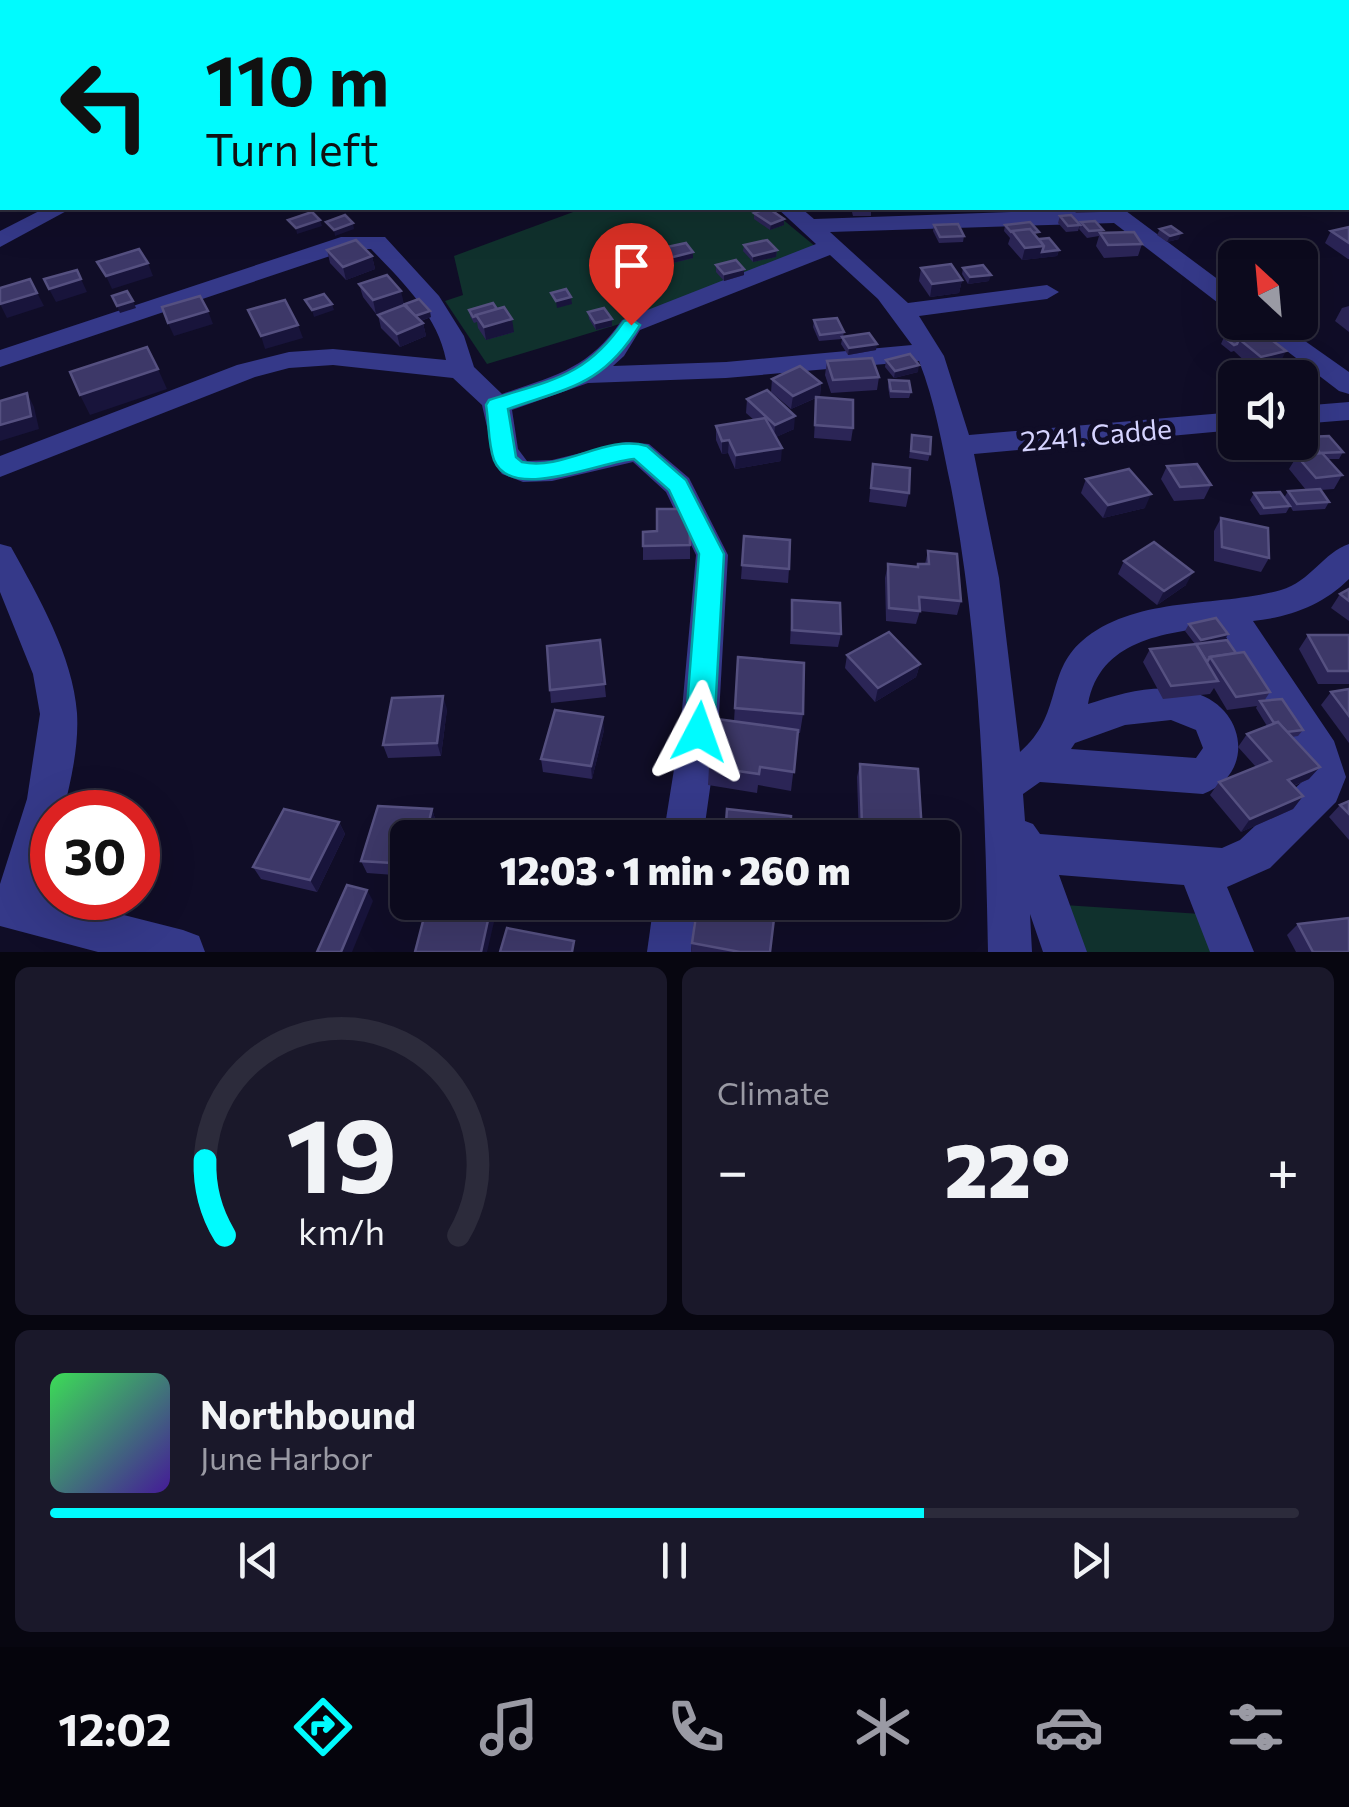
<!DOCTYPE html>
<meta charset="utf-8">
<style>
body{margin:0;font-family:Commissioner,sans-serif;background:#1a182a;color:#f1f3f6;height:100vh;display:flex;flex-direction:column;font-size:38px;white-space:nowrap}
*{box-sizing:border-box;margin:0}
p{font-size:32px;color:#9a9aa4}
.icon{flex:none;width:55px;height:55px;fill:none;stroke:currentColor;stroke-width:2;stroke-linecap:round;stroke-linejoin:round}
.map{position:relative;height:952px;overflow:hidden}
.side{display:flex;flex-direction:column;gap:15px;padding:15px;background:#070610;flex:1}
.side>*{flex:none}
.top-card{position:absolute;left:0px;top:0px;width:1350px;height:210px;box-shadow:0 10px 40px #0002,0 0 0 2px #2c2b3b;background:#00fbfe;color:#111;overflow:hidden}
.needle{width:65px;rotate:334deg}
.tools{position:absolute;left:1218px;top:240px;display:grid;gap:20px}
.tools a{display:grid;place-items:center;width:100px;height:100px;border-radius:15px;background:#0c0a1d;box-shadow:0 10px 40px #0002,0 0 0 2px #2c2b3b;font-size:50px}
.speed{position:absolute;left:30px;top:790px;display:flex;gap:20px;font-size:50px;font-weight:700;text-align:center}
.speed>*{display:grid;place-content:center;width:130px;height:130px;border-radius:50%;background:#0c0a1d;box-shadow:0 10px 40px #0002,0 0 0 2px #2c2b3b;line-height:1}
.speed .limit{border:15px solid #d22;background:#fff;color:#111}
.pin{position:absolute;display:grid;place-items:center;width:85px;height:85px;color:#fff;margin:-102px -42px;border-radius:50% 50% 50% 0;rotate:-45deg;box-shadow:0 0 10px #0007}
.pin .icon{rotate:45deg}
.me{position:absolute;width:110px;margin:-55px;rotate:4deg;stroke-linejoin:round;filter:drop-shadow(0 0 8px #0008)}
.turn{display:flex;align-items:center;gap:35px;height:210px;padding:0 40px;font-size:45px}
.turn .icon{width:130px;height:130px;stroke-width:2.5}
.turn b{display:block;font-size:70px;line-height:85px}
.big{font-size:75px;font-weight:800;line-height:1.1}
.side .card{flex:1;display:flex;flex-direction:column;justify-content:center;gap:15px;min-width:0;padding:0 35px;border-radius:15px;background:#1a182a}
.side .dial{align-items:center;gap:0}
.dial svg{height:260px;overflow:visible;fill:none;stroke:#2c2b3b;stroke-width:7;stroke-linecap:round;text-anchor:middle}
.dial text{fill:#f1f3f6;stroke:none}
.song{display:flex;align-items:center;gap:30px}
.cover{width:120px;height:120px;border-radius:15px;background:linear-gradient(135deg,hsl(130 70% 55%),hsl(260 70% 35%))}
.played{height:10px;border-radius:5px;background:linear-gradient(90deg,#00fbfe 70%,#2c2b3b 70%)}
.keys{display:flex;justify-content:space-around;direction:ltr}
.heat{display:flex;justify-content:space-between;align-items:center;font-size:55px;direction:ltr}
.side .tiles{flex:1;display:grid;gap:15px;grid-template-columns:1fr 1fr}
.card:last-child{grid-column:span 2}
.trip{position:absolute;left:390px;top:820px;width:570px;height:100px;border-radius:15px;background:#0c0a1d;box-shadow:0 10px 40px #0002,0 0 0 2px #2c2b3b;font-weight:800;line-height:100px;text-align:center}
.menu{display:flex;height:160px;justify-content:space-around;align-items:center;background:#05040c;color:#9a9aa4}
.menu .icon{width:70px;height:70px}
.menu .active{color:#00fbfe}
.menu b{font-size:45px;color:#f1f3f6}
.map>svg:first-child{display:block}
.green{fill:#10312d}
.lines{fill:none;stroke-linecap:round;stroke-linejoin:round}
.minor{fill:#353989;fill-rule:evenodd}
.wall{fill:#2b2556}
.shaded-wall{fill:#18143b}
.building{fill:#3d3868;stroke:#555080;stroke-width:2.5}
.route{fill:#00fbfe;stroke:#00a3a5;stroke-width:2.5}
.labels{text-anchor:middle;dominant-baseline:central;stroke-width:10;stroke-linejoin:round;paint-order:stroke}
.street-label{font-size:28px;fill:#d5d3ff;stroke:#100d27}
</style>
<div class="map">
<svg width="1349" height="952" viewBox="0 0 1349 952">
<rect width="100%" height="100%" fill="#100d27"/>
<g class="green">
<path d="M584 208H769L816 247 623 323 487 364 445 301 463 295 454 256Z"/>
<path d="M1064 905 1201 914 1213 952H1078Z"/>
</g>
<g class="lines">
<g class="minor">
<path d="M494 0H511L512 2H496Z"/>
<path d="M958 0H975L976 2H960Z"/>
<rect x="0" y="80" width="2" height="10"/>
<path d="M45 208H72L0 247V231Z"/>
<path d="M777 208H801L814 219 1122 208 1235 292V311L1226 309 1114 223 830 232 908 303 1047 285 1059 292 1047 299 919 316 944 356 969 435 1235 412V430L974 454 999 578 1020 752C1063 715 1045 673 1082 641 1136 595 1217 608 1281 590 1310 582 1324 552 1349 544V579C1322 606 1289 617 1253 621L1334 741 1346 777 1336 802 1270 868 1227 887 1254 952H1210L1184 885 1059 875 1087 952H1043L1030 914 1032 952H988C985 796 980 640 951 487 942 445 935 401 919 361L726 378 588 383 512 410 518 449 527 461 552 460 626 442 649 444 689 478 728 555 718 732 703 838H663L680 732 696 555 666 492 633 462 552 481 523 482 502 474 496 466 482 405 453 378 333 365 289 368 255 377 0 477V456L237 365 289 352 333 349 446 360C438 316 401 280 371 249H351L0 367V350L341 237H385L439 296 464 336 474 367 502 394C557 375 588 369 622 320L816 244ZM830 255 878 299 912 345 726 362 613 366 624 356 640 330ZM1219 626 1302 758 1306 778 1240 840 1222 848 1040 834 1033 824 1025 821 1023 794 1040 782 1203 794C1256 774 1246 708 1195 693 1159 682 1122 693 1088 704 1100 640 1163 633 1219 626ZM1171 720 1196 730 1203 748 1196 758 1071 749 1075 743 1125 725Z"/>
<path d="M1249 322H1278L1349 372V394L1339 391Z"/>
<path d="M1349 402V420L1300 424V406Z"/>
<path d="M0 544 11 547C38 596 73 656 77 713 79 746 71 781 63 812H52V853L41 894 183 930 199 936 205 952H98L0 926V884L27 799 40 714 33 674 0 592Z"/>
<path d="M654 902H696L691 952H647Z"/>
</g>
</g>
<g class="wall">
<path d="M851 208H871V216H853Z"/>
<path d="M1072 208H1101L1100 212 1076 213Z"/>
<path d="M754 213 784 225 770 230 754 219Z"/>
<path d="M1060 216 1080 225 1078 231 1066 232 1058 223Z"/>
<path d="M1081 222 1103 230 1102 233 1142 244 1138 256 1104 258 1096 246 1099 236 1087 238 1079 229Z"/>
<path d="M934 225 964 236 963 242 939 243 933 231Z"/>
<path d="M1005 225 1037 237 1059 250 1057 256 1022 260 1008 244 1010 238 1004 231Z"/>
<path d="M1349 227V259H1348L1325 243 1331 231Z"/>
<path d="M1160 229 1179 239 1167 242 1157 235Z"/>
<path d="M744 245 777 250 776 257 753 262 743 251Z"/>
<path d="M662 248 693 252V258L669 264 662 254Z"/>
<path d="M327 250 372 256 375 269 346 280 330 263Z"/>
<path d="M716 265 744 269V275L724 281 716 272Z"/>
<path d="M921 268 962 280 959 293 930 297 919 281Z"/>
<path d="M963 268 989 281 968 284 962 274Z"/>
<path d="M359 284 404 304 376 314 363 297Z"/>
<path d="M1349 306V332L1335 321 1342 308Z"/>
<path d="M469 310 514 332 486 340 478 328 477 322 474 323 470 316Z"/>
<path d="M588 312 612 326 596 330 589 319Z"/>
<path d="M378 315 431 317 421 321 423 323 426 336 400 347 381 328Z"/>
<path d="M814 320 844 332 843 337 876 350 848 355 841 344 842 339 819 341 813 327Z"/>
<path d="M1245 332 1279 365 1254 370 1234 351 1231 352 1221 344 1224 337Z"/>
<path d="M886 360 918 372 894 378 885 367Z"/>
<path d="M827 361 879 377 877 390 831 393 825 375Z"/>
<path d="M772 379 821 383 820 396 818 397 853 428 851 441 814 438 816 398 791 409 771 392Z"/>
<path d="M889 380 911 392 909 398H890L888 387Z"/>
<path d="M747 399 794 429 776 437 781 461 735 469 728 453 722 454 716 440V426L754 420 746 413Z"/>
<path d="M912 435 930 454 928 461 909 458Z"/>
<path d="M1308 437 1343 452 1339 459H1328L1342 475 1334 489 1321 490 1329 502 1325 509 1293 511 1290 506 1286 513 1260 515 1250 500 1254 493 1284 498 1288 491 1306 490 1289 469 1297 456 1312 454 1304 444Z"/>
<path d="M873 464 909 493 906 507 869 502Z"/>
<path d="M1167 466 1211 485 1204 499 1174 501 1161 479Z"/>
<path d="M1086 479 1145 508 1103 518 1081 493Z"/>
<path d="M1221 518 1269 558 1261 572 1214 561V531Z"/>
<path d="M657 531 690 545V559L643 560V532Z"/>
<path d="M744 536 789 569 788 583 741 579Z"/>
<path d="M928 551 961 601 957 615 920 611 916 624 886 621 885 578 888 564 917 567 925 564Z"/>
<path d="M1124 561 1186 585 1157 605 1118 574Z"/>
<path d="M1349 589V621L1331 608 1340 594Z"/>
<path d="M792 600 841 634 838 647 790 644Z"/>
<path d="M1189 624 1228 634 1224 641 1270 692 1264 701 1303 730 1298 736 1292 737 1309 779 1294 786 1303 796 1293 809 1241 832 1210 795 1219 782 1256 767 1238 747 1247 734 1267 726 1256 708 1257 706 1227 710 1214 688 1210 694 1163 699 1143 662 1150 649 1195 644 1185 631Z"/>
<path d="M1308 635H1349V684H1318L1299 649Z"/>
<path d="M600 640 606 697 551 703 550 690Z"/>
<path d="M847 655 920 664 916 677 875 702 845 668Z"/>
<path d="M738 657 803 714 800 733H798L791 791 758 785 757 793 708 785 709 767 734 721Z"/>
<path d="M1349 689V743L1321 705 1331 692Z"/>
<path d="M447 709 441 756 388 758 383 745Z"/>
<path d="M604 730 592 779 543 772 541 759Z"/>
<path d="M860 764 922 832 920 838H859L857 777Z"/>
<path d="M1349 801V840L1329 817 1340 805Z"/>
<path d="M432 809 436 822 408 838V876L367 873 361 861Z"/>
<path d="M339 822 345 834 317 892 261 879 253 867Z"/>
<path d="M1298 924 1349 952H1296L1287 935Z"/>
<path d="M692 943 770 952H691Z"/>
</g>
<g class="shaded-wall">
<rect x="707" y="0" width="21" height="2"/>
<rect x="749" y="0" width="15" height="2"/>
<path d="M719 208H739L718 211Z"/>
<path d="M891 208H908V210L890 212Z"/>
<path d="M784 219V225L770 230 771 224Z"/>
<path d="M320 220 322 226 297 234 296 228Z"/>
<path d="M353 223 354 229 335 236 334 230Z"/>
<path d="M1181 233 1179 239 1167 242 1170 236Z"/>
<path d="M1044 246 1041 258 1022 260 1025 248Z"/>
<path d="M777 250 776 257 753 262V256Z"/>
<path d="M1059 250 1057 256 1041 258 1042 252Z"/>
<path d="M693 252V258L669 264V258Z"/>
<path d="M372 256 375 269 346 280 343 267Z"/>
<path d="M148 263 153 276 112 289 106 276Z"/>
<path d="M744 269V275L724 281V274Z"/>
<path d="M991 275 989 281 968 284 970 277Z"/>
<path d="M30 279 44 306 7 318 0 304Z"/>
<path d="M81 279 87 292 56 302 49 289Z"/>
<path d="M962 280 959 293 930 297 932 284Z"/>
<path d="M401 291 404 304 376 314 373 300Z"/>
<path d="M571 297 572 304 557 308 556 301Z"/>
<path d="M133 301 136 308 120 313 117 306Z"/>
<path d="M332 304 334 310 314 317 312 310Z"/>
<path d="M208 311 213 324 174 336 168 323Z"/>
<path d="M430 311 431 317 417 322 415 316Z"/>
<path d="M512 319 514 332 486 340 484 327Z"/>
<path d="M612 319V326L596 330 595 323Z"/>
<path d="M423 323 426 336 400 347 397 334Z"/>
<path d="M298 325 303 338 265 349 261 336Z"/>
<path d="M877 344 876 350 848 355 849 348Z"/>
<path d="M1286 351 1279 365 1254 370 1261 357Z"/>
<path d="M919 365 918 372 894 378 895 371Z"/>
<path d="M158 369 167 389 90 415 80 395Z"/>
<path d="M821 383 820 396 791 409 793 396Z"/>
<path d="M27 393 34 407 39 429 0 441V425Z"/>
<path d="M795 416 794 429 774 438 775 425Z"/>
<path d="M729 440 728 453 722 454V441Z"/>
<path d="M782 448 781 461 735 469 736 455Z"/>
<path d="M1151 494 1145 508 1103 518 1108 505Z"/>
<path d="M1193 572 1186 585 1157 605 1164 591Z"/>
<path d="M1228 634 1224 641 1197 647 1201 640Z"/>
<path d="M920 664 916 677 875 702 878 688Z"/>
<path d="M443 696 447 709 441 756 437 743Z"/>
<path d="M603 717 604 730 592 779 591 766Z"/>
<path d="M1320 767 1309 779 1278 792 1288 780Z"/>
<path d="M1303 796 1293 809 1241 832 1250 819Z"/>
<path d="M432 809 436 822 432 838H425Z"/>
<path d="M339 822 345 834 317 892 310 880Z"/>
<path d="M367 890 373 901 352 952H341Z"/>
<path d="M492 902H495L497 909 487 952H481Z"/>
</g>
<g class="building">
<path d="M864 0H895L896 2H864Z"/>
<path d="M768 208 784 219 771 224 754 213Z"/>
<path d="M853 208H871L872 209H854Z"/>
<path d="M312 212 320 220 296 228 288 220Z"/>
<path d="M345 215 353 223 334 230 326 222Z"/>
<path d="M1071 215 1080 225 1068 226 1060 216Z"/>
<path d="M1095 221 1103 230 1089 231 1081 222Z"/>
<path d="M1030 222 1039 232 1033 233 1030 229 1011 232 1005 225Z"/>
<path d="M958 224 964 236 940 237 934 225Z"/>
<path d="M1171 226 1181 233 1170 236 1160 229Z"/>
<path d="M1349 227V243L1331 231Z"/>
<path d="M1030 229 1044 246 1025 248 1012 231Z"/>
<path d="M1134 232 1142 244 1108 245 1100 233Z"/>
<path d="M1049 238 1059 250 1042 252 1044 246 1039 239Z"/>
<path d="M356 240 372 256 343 267 327 250Z"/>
<path d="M767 240 777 250 753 256 744 245Z"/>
<path d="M686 243 693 252 669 258 662 248Z"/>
<path d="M139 249 148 263 106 276 97 262Z"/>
<path d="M736 260 744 269 724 274 716 265Z"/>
<path d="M951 264 962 280 932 284 921 268Z"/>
<path d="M983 265 991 275 970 277 963 268Z"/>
<path d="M77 270 81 279 49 289 44 279Z"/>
<path d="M387 275 401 291 373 300 359 284Z"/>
<path d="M30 279 37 293 0 304V288Z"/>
<path d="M566 289 571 297 556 301 551 293Z"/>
<path d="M127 291 133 301 117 306 112 296Z"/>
<path d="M324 294 332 304 312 310 305 300Z"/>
<path d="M200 296 208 311 168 323 162 307Z"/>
<path d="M419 299 430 311 415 316 405 304Z"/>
<path d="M285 300 298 325 261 336 248 310Z"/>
<path d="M493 303 497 309 473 317 469 310Z"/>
<path d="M404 305 423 323 397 334 378 315Z"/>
<path d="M504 307 512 319 484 327 476 315Z"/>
<path d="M604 308 612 319 595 323 588 312Z"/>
<path d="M837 318 844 332 820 335 814 320Z"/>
<path d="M1245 332 1250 337 1239 339 1237 344 1234 345 1224 337Z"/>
<path d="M869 333 877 344 849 348 842 337Z"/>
<path d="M1264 334 1286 351 1261 357 1239 339Z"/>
<path d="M147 347 158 369 80 395 70 372Z"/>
<path d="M910 354 919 365 895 371 886 360Z"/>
<path d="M872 358 879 377 833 380 827 361Z"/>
<path d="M800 366 821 383 793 396 772 379Z"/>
<path d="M889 380 909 381 911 392 891 391Z"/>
<path d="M767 390 795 416 775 425 747 399Z"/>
<path d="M27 393 31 416 0 425V401Z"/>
<path d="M816 397 853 400V428L815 425Z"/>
<path d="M765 418 782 448 736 455 729 440 722 441 716 426Z"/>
<path d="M912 435 931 437 930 454 911 451Z"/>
<path d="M1329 436 1343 452 1320 453 1308 437Z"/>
<path d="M1322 453 1342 475 1316 478 1297 456Z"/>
<path d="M873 464 910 468 909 493 871 488Z"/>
<path d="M1197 464 1211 485 1180 487 1167 466Z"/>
<path d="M1129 469 1151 494 1108 505 1086 479Z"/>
<path d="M1320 489 1329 502 1297 504 1288 491Z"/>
<path d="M1280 492 1290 506 1264 508 1254 493Z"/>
<path d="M657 509H689L690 545 643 546V532L657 531Z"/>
<path d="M1221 518 1268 528 1269 558 1222 547Z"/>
<path d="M744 536 790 540 789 569 742 565Z"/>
<path d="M1154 542 1193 572 1164 591 1124 561Z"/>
<path d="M928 551 957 554 961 601 919 597 920 611 889 608 888 564 918 567V564H929Z"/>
<path d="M1349 589V601L1340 594Z"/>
<path d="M792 600 840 603 841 634 792 630Z"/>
<path d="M1216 618 1228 634 1201 640 1189 624Z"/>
<path d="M889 632 920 664 878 688 847 655Z"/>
<path d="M1308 635H1349V671H1328Z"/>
<path d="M600 640 605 684 550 690 547 646Z"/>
<path d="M1227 640 1236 653 1210 657 1207 662 1196 644Z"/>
<path d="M1196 644 1218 681 1171 686 1150 649Z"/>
<path d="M1244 652 1270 692 1236 697 1210 657Z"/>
<path d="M738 657 804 663 803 714 735 708Z"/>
<path d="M1349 689V716L1331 692Z"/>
<path d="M443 696 437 743 383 745 392 698Z"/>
<path d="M1282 699 1303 730 1287 732 1278 722 1274 723 1260 701Z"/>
<path d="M555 710 603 717 591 766 541 759Z"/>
<path d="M717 719 798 730 794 772 760 767 759 774 709 767Z"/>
<path d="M1278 722 1320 767 1288 780 1303 796 1250 819 1219 782 1271 761 1247 734Z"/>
<path d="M860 764 918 769 922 832 862 826Z"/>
<path d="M1349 801V814L1340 805Z"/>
<path d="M378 806 432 809 425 838H408V864L361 861Z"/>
<path d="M284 809 339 822 310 880 253 867Z"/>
<path d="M727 809 791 816 790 838H725Z"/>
<path d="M347 885 367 890 341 952H317Z"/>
<path d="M428 902H492L481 952H415Z"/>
<path d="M698 902H776L770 952H740L692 943Z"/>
<path d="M1349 918V952H1313L1298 924Z"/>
<path d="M507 928 574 941 572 952H500Z"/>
</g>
<path class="route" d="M631 319 640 325C603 385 571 387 508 409L516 457 522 462C565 471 605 434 647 446L686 480 724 554 714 732 709 741 699 744 689 741 685 732 699 554 669 490 634 459C602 461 511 503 494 460 488 444 489 422 486 405L489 400C551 380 586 377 624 321Z"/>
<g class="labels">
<g class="street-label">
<text transform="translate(1096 434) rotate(-5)">2241. Cadde</text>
</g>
</g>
</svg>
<div class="tools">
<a><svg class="needle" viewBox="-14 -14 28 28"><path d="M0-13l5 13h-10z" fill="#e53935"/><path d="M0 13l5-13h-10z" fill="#9a9aa4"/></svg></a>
<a><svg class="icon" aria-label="sound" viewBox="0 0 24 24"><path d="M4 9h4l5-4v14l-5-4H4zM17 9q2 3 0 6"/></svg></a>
</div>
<div class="speed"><div class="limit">30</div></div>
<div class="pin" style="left:631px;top:325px;background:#d93025"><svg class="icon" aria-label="arrive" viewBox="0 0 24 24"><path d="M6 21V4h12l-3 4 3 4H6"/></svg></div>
<svg class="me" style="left:699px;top:732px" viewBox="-20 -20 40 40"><path d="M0-17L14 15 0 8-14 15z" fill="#00fbfe" stroke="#fff" stroke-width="4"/></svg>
<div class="trip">12:03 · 1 min · 260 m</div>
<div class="top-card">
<div class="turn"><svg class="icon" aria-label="left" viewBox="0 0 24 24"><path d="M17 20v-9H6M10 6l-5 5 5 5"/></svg><div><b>110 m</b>Turn left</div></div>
</div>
</div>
<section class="side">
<div class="tiles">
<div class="card dial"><svg viewBox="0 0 100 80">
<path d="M14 69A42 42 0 1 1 86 69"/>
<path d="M14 69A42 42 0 0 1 8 46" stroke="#00fbfe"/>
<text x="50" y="56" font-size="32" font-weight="700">19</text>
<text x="50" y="72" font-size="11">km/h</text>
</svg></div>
<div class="card"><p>Climate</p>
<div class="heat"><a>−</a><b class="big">22°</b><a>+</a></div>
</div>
<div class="card">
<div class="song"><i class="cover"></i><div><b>Northbound</b><p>June Harbor</p></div></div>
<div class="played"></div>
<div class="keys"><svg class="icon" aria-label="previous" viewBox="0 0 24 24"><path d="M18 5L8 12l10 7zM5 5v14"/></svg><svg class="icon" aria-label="pause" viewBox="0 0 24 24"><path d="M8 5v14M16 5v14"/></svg><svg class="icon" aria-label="next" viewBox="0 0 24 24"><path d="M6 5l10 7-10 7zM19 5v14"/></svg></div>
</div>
</div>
</section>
<nav class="menu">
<b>12:02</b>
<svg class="icon active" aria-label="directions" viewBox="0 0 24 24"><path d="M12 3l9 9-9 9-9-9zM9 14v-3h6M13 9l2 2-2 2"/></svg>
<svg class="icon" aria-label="music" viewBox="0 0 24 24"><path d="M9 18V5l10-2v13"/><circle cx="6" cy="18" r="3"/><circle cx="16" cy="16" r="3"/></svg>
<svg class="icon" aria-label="phone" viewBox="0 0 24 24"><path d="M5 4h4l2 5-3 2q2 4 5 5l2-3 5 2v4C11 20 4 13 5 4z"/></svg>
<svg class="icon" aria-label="climate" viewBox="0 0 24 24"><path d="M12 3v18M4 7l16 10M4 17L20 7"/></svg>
<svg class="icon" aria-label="car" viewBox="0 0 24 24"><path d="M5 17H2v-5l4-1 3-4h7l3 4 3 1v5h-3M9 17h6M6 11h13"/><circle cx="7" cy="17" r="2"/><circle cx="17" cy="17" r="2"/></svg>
<svg class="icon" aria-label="filters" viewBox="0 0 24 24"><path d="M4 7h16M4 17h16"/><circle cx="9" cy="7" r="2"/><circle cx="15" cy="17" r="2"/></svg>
</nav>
